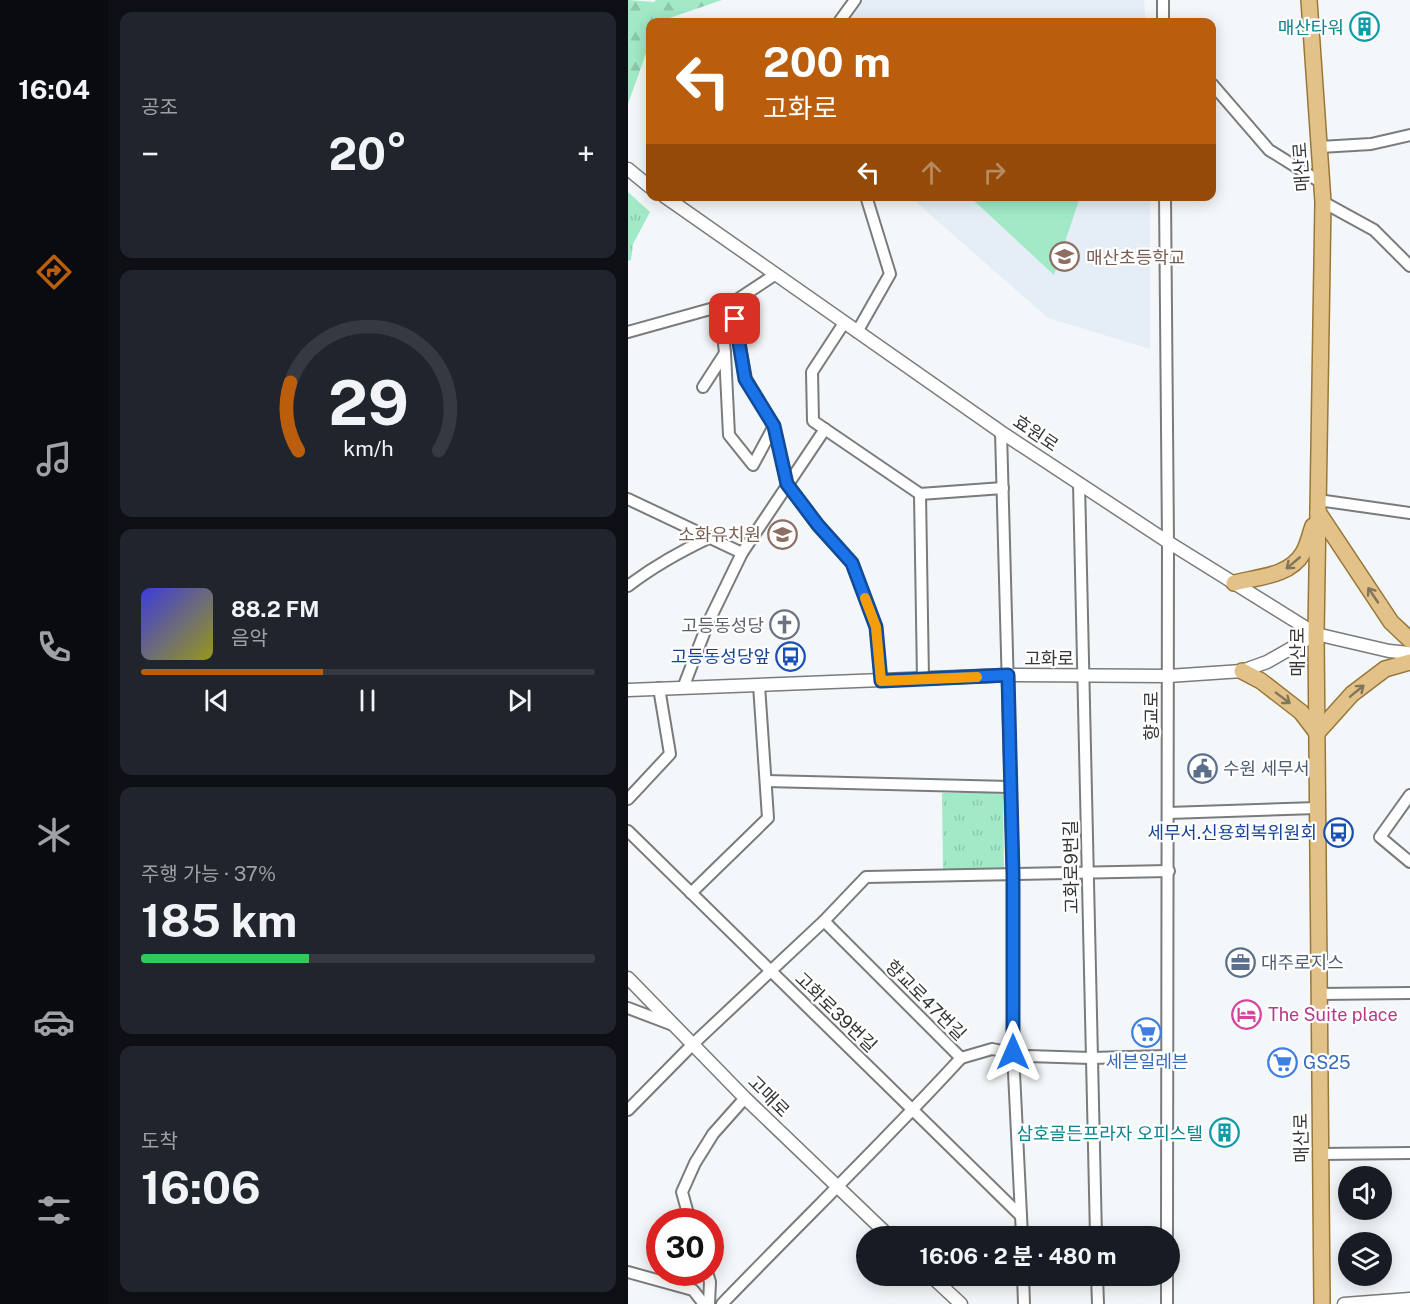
<!DOCTYPE html>
<html lang="ko">
<meta charset="utf-8">
<style>
body{margin:0;font-family:"Public Sans","Noto Sans KR",sans-serif;background:#20242c;color:#f1f3f6;height:100vh;display:flex;flex-direction:column;font-size:22px;white-space:nowrap}
*{box-sizing:border-box;margin:0}
p{font-size:20px;color:#9ea1a6}
.icon{flex:none;width:33px;height:33px;fill:none;stroke:currentColor;stroke-width:2;stroke-linecap:round;stroke-linejoin:round}
.map{position:relative;flex:1;overflow:hidden}
.details{display:flex;flex-direction:column;gap:12px;padding:12px;background:#0d0f14;width:520px}
.details>*{flex:none}
.banner{position:absolute;left:18px;top:18px;width:570px;height:183px;border-radius:12px;box-shadow:0 3px 15px #0003;background:#ba5d0c;color:#fff;overflow:hidden}
.tools{position:absolute;left:710px;top:1166px;display:grid;gap:12px}
.tools a{display:grid;place-items:center;width:54px;height:54px;border-radius:50%;background:#171b24;box-shadow:0 3px 15px #0003;font-size:30px}
.speed{position:absolute;left:18px;top:1208px;display:flex;gap:12px;font-size:30px;font-weight:700;text-align:center}
.speed>*{display:grid;place-content:center;width:78px;height:78px;border-radius:50%;background:#171b24;box-shadow:0 3px 15px #0003;line-height:1}
.speed .limit{border:9px solid #d22;background:#fff;color:#111}
.pin{position:absolute;display:grid;place-items:center;width:51px;height:51px;color:#fff;margin:-26px;border-radius:12px;box-shadow:0 3px 9px #0006}
.me{position:absolute;width:66px;margin:-33px;rotate:0deg;stroke-linejoin:round;filter:drop-shadow(0 0 4px #0008)}
.turn{display:flex;align-items:center;gap:21px;height:126px;padding:0 18px;font-size:27px}
.turn .icon{width:78px;height:78px;stroke-width:2.5}
.turn b{display:block;font-size:42px;line-height:51px}
.lanes{display:flex;align-items:center;height:57px;padding:0 18px;background:#0003;justify-content:center;gap:30px;direction:ltr}
.lanes .off{opacity:.35}
.big{font-size:45px;font-weight:700;line-height:1.1}
.details .tile{flex:1;display:flex;flex-direction:column;justify-content:center;gap:9px;min-width:0;padding:0 21px;border-radius:12px;background:#20242c}
.details .dial{align-items:center;gap:0}
.dial svg{height:156px;overflow:visible;fill:none;stroke:#363941;stroke-width:7;stroke-linecap:round;text-anchor:middle}
.dial text{fill:#f1f3f6;stroke:none}
.song{display:flex;align-items:center;gap:18px}
.cover{width:72px;height:72px;border-radius:9px;background:linear-gradient(135deg,hsl(240 70% 55%),hsl(60 70% 35%))}
.played{height:6px;border-radius:3px;background:linear-gradient(90deg,#ba5d0c 40%,#363941 40%)}
.keys{display:flex;justify-content:space-around;direction:ltr}
.heat{display:flex;justify-content:space-between;align-items:center;font-size:33px;direction:ltr}
.charge{height:9px;border-radius:4px;background:linear-gradient(90deg,#34c759 37%,#363941 0)}
.trip{position:absolute;left:228px;top:1226px;width:324px;height:60px;border-radius:30px;background:#171b24;box-shadow:0 3px 15px #0003;font-weight:700;line-height:60px;text-align:center}
main{display:flex;flex:1;min-height:0}
.dock{display:flex;flex-direction:column;width:108px;justify-content:space-around;align-items:center;background:#090b0e;color:#9ea1a6}
.dock .icon{width:42px;height:42px}
.dock .on{color:#ba5d0c}
.dock b{font-size:27px;color:#f1f3f6}
.map>svg:first-child{display:block}
.built{fill:#e5eef6}
.grass{fill:#a1e9c7}
.forest{fill:url(#forest-firs)}
.park{fill:url(#park-tufts)}
.lines{fill:none;stroke-linecap:round;stroke-linejoin:round}
.minor-casing{stroke:#797b7d;stroke-width:14}
.tertiary-casing{stroke:#797b7d;stroke-width:15}
.primary-casing{stroke:#997738;stroke-width:18}
.minor{stroke:#fff;stroke-width:10}
.tertiary{stroke:#fff;stroke-width:12}
.primary{stroke:#e2c288;stroke-width:15}
.oneway{stroke:#82745b}
.route-casing{stroke:#114b97;stroke-width:15}
.route{stroke:#1a73e8;stroke-width:10}
.slow{stroke:#f59e0b;stroke-width:10}
.labels{text-anchor:middle;dominant-baseline:central;stroke-width:4.5;stroke-linejoin:round;paint-order:stroke}
.culture-label{font-size:18px;fill:#0d838f;stroke:#fff;text-anchor:end}
.street-label{font-size:18px;fill:#343536;stroke:#fff}
.education-label{font-size:18px;fill:#785e54;stroke:#fff;text-anchor:start}
.worship-label{font-size:18px;fill:#5b616d;stroke:#fff;text-anchor:end}
.transit-label{font-size:18px;fill:#164399;stroke:#fff;text-anchor:end}
.service-label{font-size:18px;fill:#4e5e75;stroke:#fff;text-anchor:start}
.hotel-label{font-size:18px;fill:#b23c85;stroke:#fff;text-anchor:start}
.shop-label{font-size:18px;fill:#366cbe;stroke:#fff}
</style>
<main>
<nav class="dock">
<b>16:04</b>
<svg class="icon on" aria-label="directions" viewBox="0 0 24 24"><path d="M12 3l9 9-9 9-9-9zM9 14v-3h6M13 9l2 2-2 2"/></svg>
<svg class="icon" aria-label="music" viewBox="0 0 24 24"><path d="M9 18V5l10-2v13"/><circle cx="6" cy="18" r="3"/><circle cx="16" cy="16" r="3"/></svg>
<svg class="icon" aria-label="phone" viewBox="0 0 24 24"><path d="M5 4h4l2 5-3 2q2 4 5 5l2-3 5 2v4C11 20 4 13 5 4z"/></svg>
<svg class="icon" aria-label="climate" viewBox="0 0 24 24"><path d="M12 3v18M4 7l16 10M4 17L20 7"/></svg>
<svg class="icon" aria-label="car" viewBox="0 0 24 24"><path d="M5 17H2v-5l4-1 3-4h7l3 4 3 1v5h-3M9 17h6M6 11h13"/><circle cx="7" cy="17" r="2"/><circle cx="17" cy="17" r="2"/></svg>
<svg class="icon" aria-label="filters" viewBox="0 0 24 24"><path d="M4 7h16M4 17h16"/><circle cx="9" cy="7" r="2"/><circle cx="15" cy="17" r="2"/></svg>
</nav>
<section class="details">
<div class="tile"><p>공조</p>
<div class="heat"><a>−</a><b class="big">20°</b><a>+</a></div>
</div>
<div class="tile dial"><svg viewBox="0 0 100 80">
<path d="M14 69A42 42 0 1 1 86 69"/>
<path d="M14 69A42 42 0 0 1 10 34" stroke="#ba5d0c"/>
<text x="50" y="56" font-size="32" font-weight="700">29</text>
<text x="50" y="72" font-size="11">km/h</text>
</svg></div>
<div class="tile">
<div class="song"><i class="cover"></i><div><b>88.2 FM</b><p>음악</p></div></div>
<div class="played"></div>
<div class="keys"><svg class="icon" aria-label="previous" viewBox="0 0 24 24"><path d="M18 5L8 12l10 7zM5 5v14"/></svg><svg class="icon" aria-label="pause" viewBox="0 0 24 24"><path d="M8 5v14M16 5v14"/></svg><svg class="icon" aria-label="next" viewBox="0 0 24 24"><path d="M6 5l10 7-10 7zM19 5v14"/></svg></div>
</div>
<div class="tile"><p>주행 가능 · 37%</p><b class="big">185 km</b><div class="charge"></div></div>
<div class="tile"><p>도착</p><b class="big">16:06</b></div>
</section>
<div class="map">
<svg width="782" height="1304" viewBox="0 0 782 1304">
<defs>
<pattern id="forest-firs" width="22" height="20" patternUnits="userSpaceOnUse" patternTransform="scale(1.5)"><rect width="22" height="20" fill="#a1e9c7"/><path d="M5 1l3.5 6h-7zM16 11l3.5 6h-7z" fill="#8bc8ac"/></pattern>
<pattern id="park-tufts" width="24" height="20" patternUnits="userSpaceOnUse" patternTransform="scale(1.5)"><rect width="24" height="20" fill="#a1e9c7"/><path d="M3 7l-1-3M5 7V3M7 7l1-3M15 17l-1-3M17 17v-4M19 17l1-3" fill="none" stroke="#8bc8ac"/></pattern>
</defs>
<rect width="100%" height="100%" fill="#f4f7f9"/>
<g class="built">
<path d="M230 0H516L518 22H213Z"/>
<path d="M282 197H522V349L420 318Z"/>
</g>
<path class="grass" d="M342 197H452L426 275Z"/>
<path class="forest" d="M0 0 26 2 28 0H94L30 22H22V42L0 104Z"/>
<g class="park">
<path d="M0 192 22 212 5 244 3 260 0 261Z"/>
<path d="M375 792 376 870 315 871 314 793Z"/>
</g>
<g class="lines">
<defs>
<g id="minor">
<path d="M535 0V22"/>
<path d="M211 22 227 0"/>
<path d="M584 84 641 150 694 183"/>
<path d="M692 147 743 144 782 135"/>
<path d="M537 196 540 542 539 1236"/>
<path d="M695 202 746 230 782 266"/>
<path d="M104 303 118 379 146 426 159 484 190 526 224 563 248 627 253 681"/>
<path d="M216 323 184 372 185 421 292 494 375 488"/>
<path d="M0 332 104 303 148 274"/>
<path d="M229 332 262 274 238 196"/>
<path d="M97 353 101 435 125 465 146 426"/>
<path d="M75 387 97 353 92 306"/>
<path d="M373 432 385 874V1052L394 1236"/>
<path d="M451 483 468 1236"/>
<path d="M292 494 295 679"/>
<path d="M0 499 114 553"/>
<path d="M690 500 782 513"/>
<path d="M0 586C26 566 53 551 83 537"/>
<path d="M55 688 80 623 114 553 197 429"/>
<path d="M138 781 382 787"/>
<path d="M782 795 752 837 782 862"/>
<path d="M0 799 42 754 31 688"/>
<path d="M540 813 689 808"/>
<path d="M0 831 393 1216"/>
<path d="M63 893 140 818 131 685"/>
<path d="M196 921 333 1058"/>
<path d="M691 994 782 993"/>
<path d="M0 1008 45 1025"/>
<path d="M333 1058 364 1049 399 1056 463 1058 538 1056"/>
<path d="M0 1110 65 1044 196 921 238 877 541 871"/>
<path d="M693 1154 782 1153"/>
<path d="M62 1221 54 1192 67 1163 85 1134 117 1098"/>
<path d="M0 1272 65 1290 76 1304"/>
<path d="M79 1272 82 1282 81 1304"/>
<path d="M395 1275 396 1304"/>
<path d="M469 1275 470 1304"/>
<path d="M539 1275V1304"/>
<path d="M94 1304C173 1222 256 1142 333 1058"/>
</g>
<g id="tertiary">
<path d="M0 169 22 187"/>
<path d="M36 196 373 432 540 542 688 634 761 651 782 653"/>
<path d="M0 690 380 675 540 676 614 671 639 662 688 634"/>
<path d="M0 978 117 1098 261 1236"/>
<path d="M302 1275 333 1304"/>
<path d="M716 1304 782 1299"/>
</g>
<g id="primary">
<path d="M681 0 695 202 688 634 694 1304"/>
<path d="M690 512 763 622 782 640"/>
<path d="M606 583C630 577 662 576 675 553 680 545 682 534 685 526"/>
<path d="M614 671 633 681 673 712 689 733"/>
<path d="M689 733 724 694 757 669 782 662"/>
</g>
</defs>
<use href="#minor" class="minor-casing"/>
<use href="#tertiary" class="tertiary-casing"/>
<use href="#primary" class="primary-casing"/>
<use href="#minor" class="minor"/>
<use href="#tertiary" class="tertiary"/>
<use href="#primary" class="primary"/>
</g>
<defs><path id="oneway-shaft" d="M-6 0H5M1.5-3L5.5 0L1.5 3" fill="none" stroke-width="1.6" stroke-linecap="round" stroke-linejoin="round" transform="scale(1.5)"/></defs>
<g class="oneway">
<use href="#oneway-shaft" transform="translate(665 563) rotate(140)"/>
<use href="#oneway-shaft" transform="translate(745 595) rotate(-124)"/>
<use href="#oneway-shaft" transform="translate(729 691) rotate(-39)"/>
<use href="#oneway-shaft" transform="translate(655 698) rotate(37)"/>
</g>
<g class="lines">
<defs>
<path id="route" d="M107 319 117 379 146 426 159 484 190 525 224 563 248 627 253 681 380 675 385 874V1052"/>
</defs>
<use href="#route" class="route-casing"/>
<use href="#route" class="route"/>
<path class="slow" d="M237 598 248 627 253 681 349 677"/>
</g>
<defs>
<symbol id="building-ring" viewBox="-11 -11 22 22"><circle r="9.5" fill="#fff" stroke="#0f9aa8" stroke-width="1.5"/><path d="M-4-6H4V6H1V3H-1V6H-4ZM-2.5-4.3h1.7v1.8h-1.7ZM.8-4.3h1.7v1.8H.8ZM-2.5-1h1.7V.8h-1.7ZM.8-1h1.7V.8H.8Z" fill="#0f9aa8"/></symbol>
<symbol id="school-ring" viewBox="-11 -11 22 22"><circle r="9.5" fill="#fff" stroke="#8d6e63" stroke-width="1.5"/><path d="M0-5L7-2L0 1L-7-2ZM-4 1L0 2.5L4 1V4Q0 6-4 4Z" fill="#8d6e63"/></symbol>
<symbol id="church-ring" viewBox="-11 -11 22 22"><circle r="9.5" fill="#fff" stroke="#6b7280" stroke-width="1.5"/><path d="M-1.2-6h2.4v3.5h3.3v2.4h-3.3V6h-2.4V-.1h-3.3v-2.4h3.3Z" fill="#6b7280"/></symbol>
<symbol id="bus-ring" viewBox="-11 -11 22 22"><circle r="9.5" fill="#fff" stroke="#1a4fb4" stroke-width="1.5"/><path d="M-5-6H5V4H4V6H2V4H-2V6H-4V4H-5ZM-3.5-4V0h7V-4ZM-3.5 1.2v1.5H-2V1.2ZM2 1.2v1.5H3.5V1.2Z" fill="#1a4fb4"/></symbol>
<symbol id="civic-ring" viewBox="-11 -11 22 22"><circle r="9.5" fill="#fff" stroke="#5c6f8a" stroke-width="1.5"/><path d="M-.6-6.5H3V-4.5H.6V-3L4-1V1h2V6H-6V1h2V-1L-.6-3ZM-1.2 2.5V6h2.4V2.5Z" fill="#5c6f8a"/></symbol>
<symbol id="office-ring" viewBox="-11 -11 22 22"><circle r="9.5" fill="#fff" stroke="#5c6f8a" stroke-width="1.5"/><path d="M-6-3h4V-5.5h4V-3h4V5H-6ZM-1-4.5V-3h2v-1.5ZM-6 0V1H6V0Z" fill="#5c6f8a"/></symbol>
<symbol id="hotel-ring" viewBox="-11 -11 22 22"><circle r="9.5" fill="#fff" stroke="#d1479c" stroke-width="1.5"/><path d="M-6-4.5h1.5V1H6V5H4.5V3h-9V5H-6ZM-4 0a1.8 1.8 0 1 1 3.6 0ZM.5 0V-2.5h3Q6-2.5 6 0Z" fill="#d1479c"/></symbol>
<symbol id="supermarket-ring" viewBox="-11 -11 22 22"><circle r="9.5" fill="#fff" stroke="#3f7fe0" stroke-width="1.5"/><path d="M-6-5.5h2.5l.6 2H6L4.5 2H-2.5L-4.4-4H-6ZM-1.5 3.2a1.3 1.3 0 1 0 .1 0ZM3 3.2a1.3 1.3 0 1 0 .1 0Z" fill="#3f7fe0"/></symbol>
</defs>
<g fill-rule="evenodd">
<use href="#building-ring" x="720" y="10" width="33" height="33"/>
<use href="#school-ring" x="420" y="240" width="33" height="33"/>
<use href="#school-ring" x="138" y="518" width="33" height="33"/>
<use href="#church-ring" x="140" y="608" width="33" height="33"/>
<use href="#bus-ring" x="146" y="640" width="33" height="33"/>
<use href="#civic-ring" x="558" y="752" width="33" height="33"/>
<use href="#bus-ring" x="694" y="816" width="33" height="33"/>
<use href="#office-ring" x="596" y="946" width="33" height="33"/>
<use href="#hotel-ring" x="602" y="998" width="33" height="33"/>
<use href="#supermarket-ring" x="502" y="1016" width="33" height="33"/>
<use href="#supermarket-ring" x="638" y="1046" width="33" height="33"/>
<use href="#building-ring" x="580" y="1116" width="33" height="33"/>
</g>
<g class="labels">
<g class="culture-label">
<text x="716" y="27">매산타워</text>
<text x="575" y="1133">삼호골든프라자 오피스텔</text>
</g>
<g class="street-label">
<text transform="translate(673 167) rotate(-94)">매산로</text>
<text transform="translate(408 433) rotate(34)">효원로</text>
<text transform="translate(669 652) rotate(-90)">매산로</text>
<text x="421" y="658">고화로</text>
<text transform="translate(523 716) rotate(-90)">향교로</text>
<text transform="translate(443 867) rotate(-91)">고화로9번길</text>
<text transform="translate(298 1000) rotate(45)">향교로47번길</text>
<text transform="translate(208 1012) rotate(44)">고화로39번길</text>
<text transform="translate(141 1096) rotate(45)">고매로</text>
<text transform="translate(673 1138) rotate(-91)">매산로</text>
</g>
<g class="education-label">
<text x="458" y="257">매산초등학교</text>
<text x="133" y="534" text-anchor="end">소화유치원</text>
</g>
<g class="worship-label">
<text x="136" y="625">고등동성당</text>
</g>
<g class="transit-label">
<text x="142" y="656">고등동성당앞</text>
<text x="689" y="832">세무서.신용회복위원회</text>
</g>
<g class="service-label">
<text x="595" y="768">수원 세무서</text>
<text x="633" y="962">대주로지스</text>
</g>
<g class="hotel-label">
<text x="640" y="1014">The Suite place</text>
</g>
<g class="shop-label">
<text x="519" y="1061">세븐일레븐</text>
<text x="675" y="1062" text-anchor="start">GS25</text>
</g>
</g>
</svg>
<div class="tools">
<a><svg class="icon" aria-label="sound" viewBox="0 0 24 24"><path d="M4 9h4l5-4v14l-5-4H4zM17 9q2 3 0 6"/></svg></a>
<a><svg class="icon" aria-label="layers" viewBox="0 0 24 24"><path d="M12 4l9 5-9 5-9-5zM3 14l9 5 9-5"/></svg></a>
</div>
<div class="speed"><div class="limit">30</div></div>
<div class="pin" style="left:107px;top:319px;background:#d93025"><svg class="icon" aria-label="arrive" viewBox="0 0 24 24"><path d="M6 21V4h12l-3 4 3 4H6"/></svg></div>
<svg class="me" style="left:385px;top:1052px" viewBox="-20 -20 40 40"><path d="M0-17L14 15 0 8-14 15z" fill="#1a73e8" stroke="#fff" stroke-width="4"/></svg>
<div class="trip">16:06 · 2 분 · 480 m</div>
<div class="banner">
<div class="turn"><svg class="icon" aria-label="left" viewBox="0 0 24 24"><path d="M17 20v-9H6M10 6l-5 5 5 5"/></svg><div><b>200 m</b>고화로</div></div>
<div class="lanes"><svg class="icon" aria-label="left" viewBox="0 0 24 24"><path d="M17 20v-9H6M10 6l-5 5 5 5"/></svg><svg class="icon off" aria-label="ahead" viewBox="0 0 24 24"><path d="M12 20V5M6 11l6-6 6 6"/></svg><svg class="icon off" aria-label="right" viewBox="0 0 24 24"><path d="M7 20v-9h11M14 6l5 5-5 5"/></svg></div>
</div>
</div>
</main>
